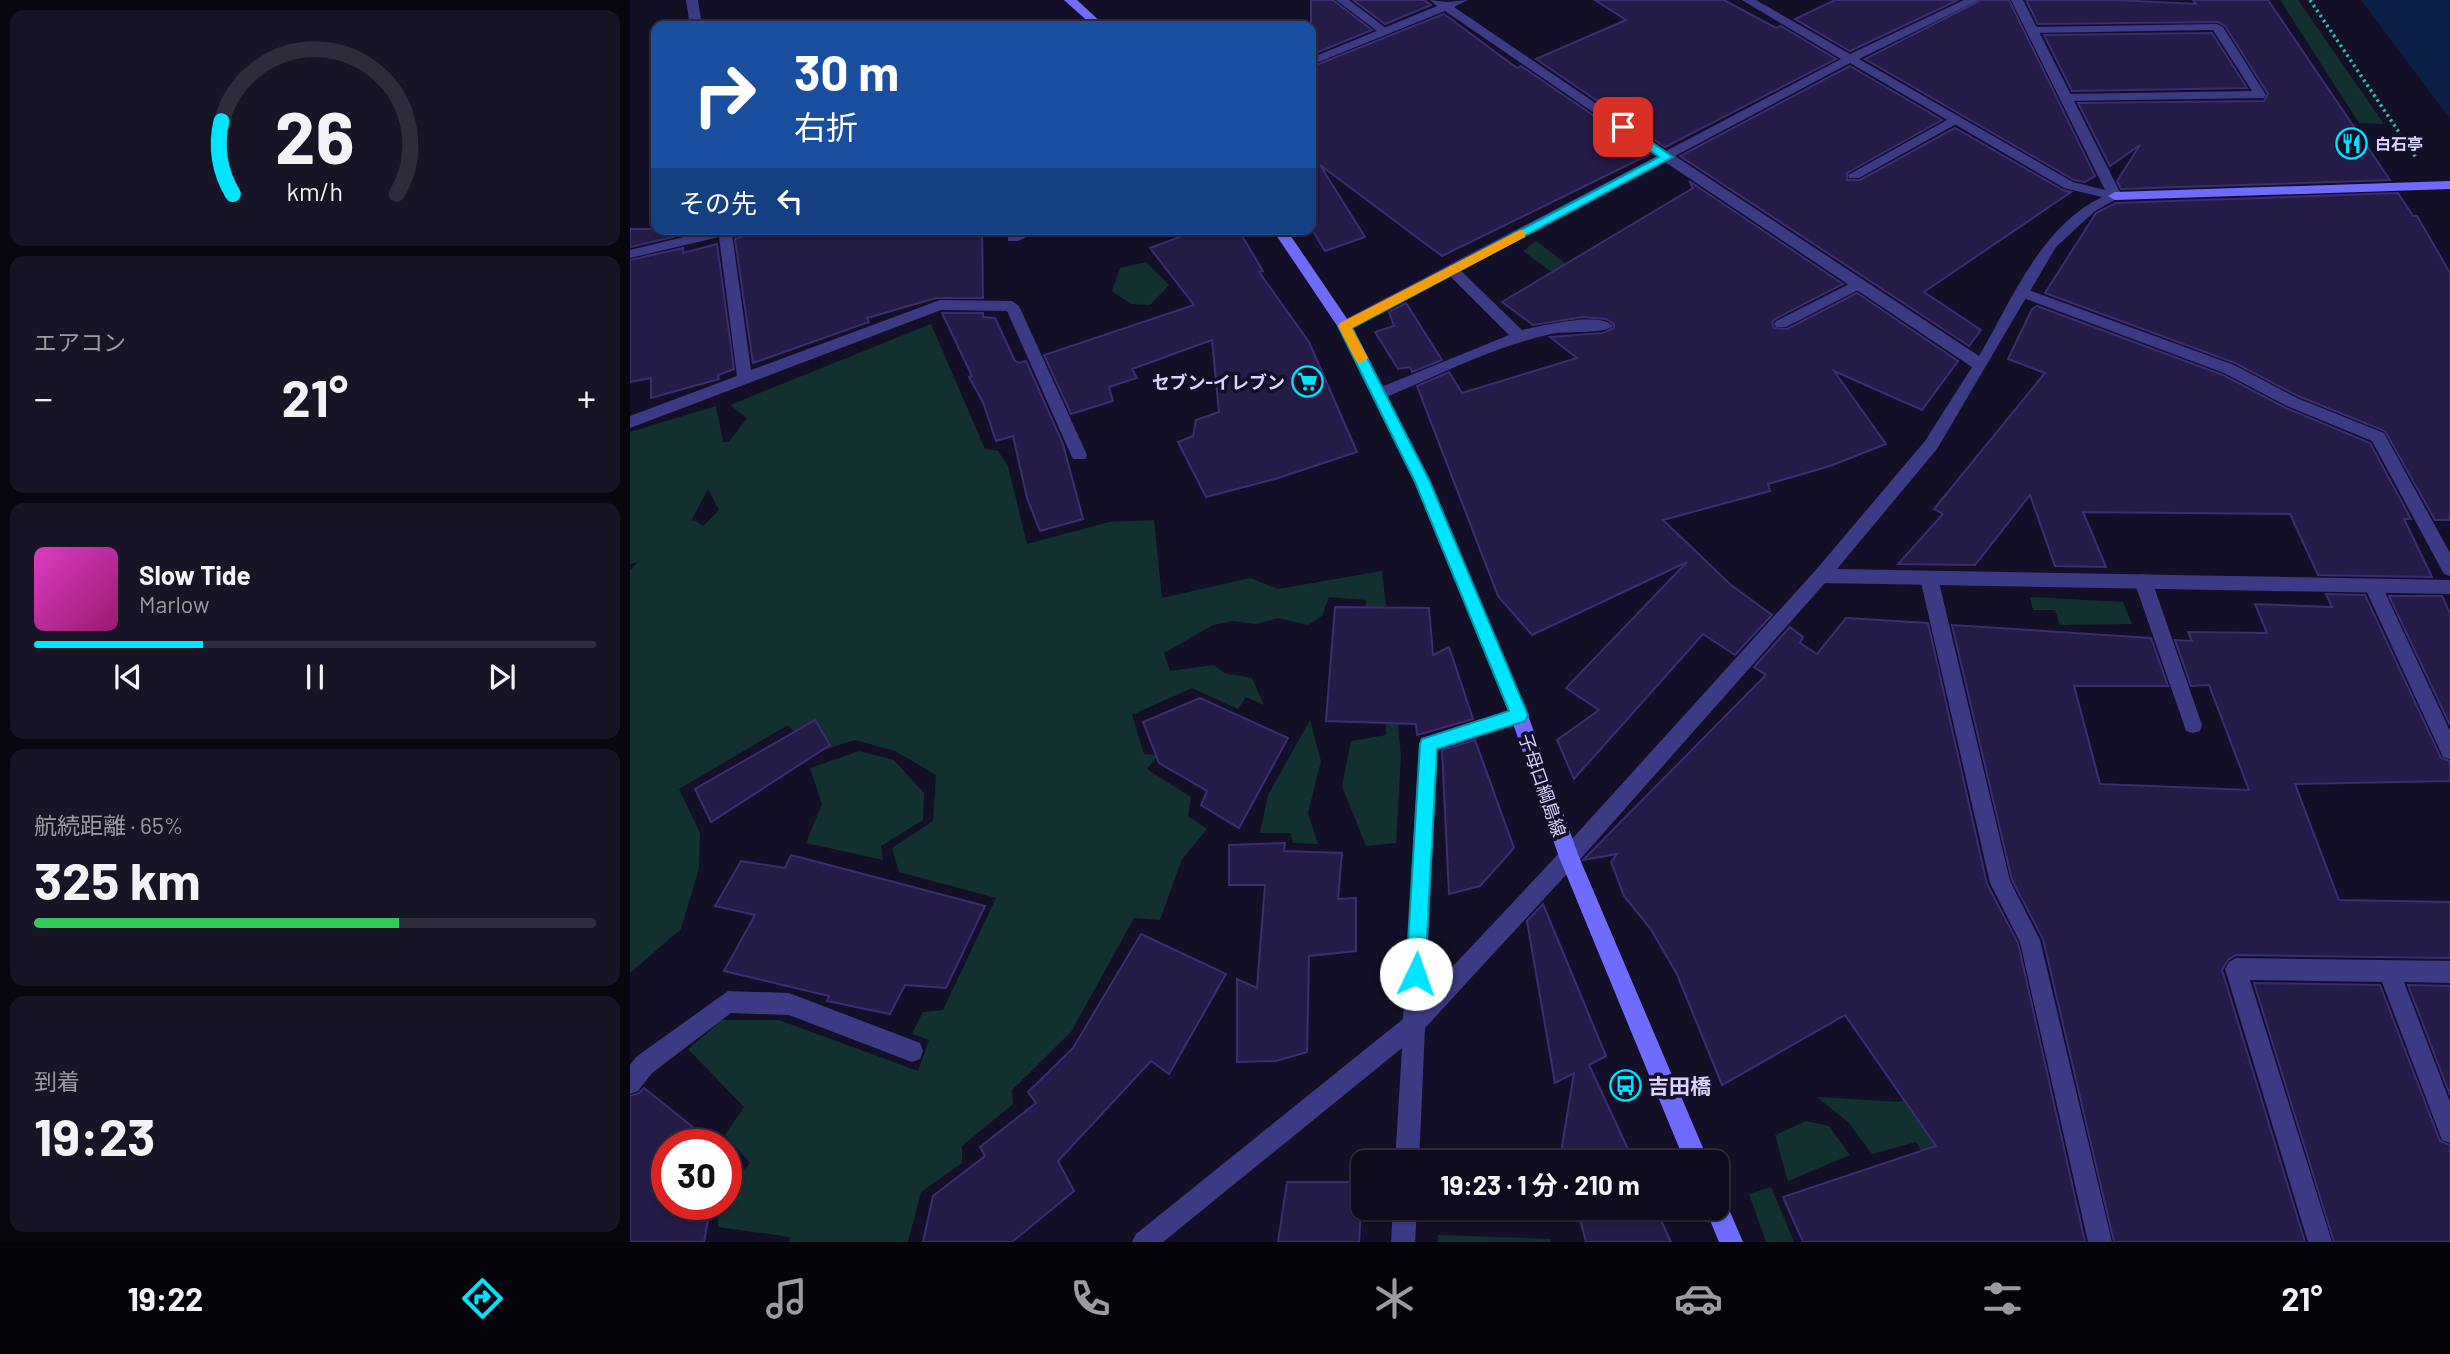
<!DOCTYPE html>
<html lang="ja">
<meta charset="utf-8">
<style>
body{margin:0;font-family:Barlow,"Noto Sans JP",sans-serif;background:#171425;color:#f1f3f6;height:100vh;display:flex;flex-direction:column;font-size:26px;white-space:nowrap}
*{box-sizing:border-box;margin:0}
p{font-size:23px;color:#9b9ba3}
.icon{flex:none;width:38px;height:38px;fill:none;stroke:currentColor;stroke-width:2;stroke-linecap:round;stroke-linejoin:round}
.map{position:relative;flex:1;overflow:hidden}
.details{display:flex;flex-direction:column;gap:10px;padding:10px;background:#08060f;width:630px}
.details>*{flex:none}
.banner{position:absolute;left:21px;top:21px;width:665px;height:214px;border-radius:14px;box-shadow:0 2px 5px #0004,0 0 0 2px #2e2b3b;background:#1a4fa0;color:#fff;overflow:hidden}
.speed{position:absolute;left:21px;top:1129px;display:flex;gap:14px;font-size:35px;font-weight:700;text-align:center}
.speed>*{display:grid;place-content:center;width:91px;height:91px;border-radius:50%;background:#0e0b1c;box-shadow:0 2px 5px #0004,0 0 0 2px #2e2b3b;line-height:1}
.speed .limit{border:10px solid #d22;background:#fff;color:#111}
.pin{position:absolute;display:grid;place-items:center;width:60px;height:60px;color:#fff;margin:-30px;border-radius:14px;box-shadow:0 4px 10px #0006}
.me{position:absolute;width:77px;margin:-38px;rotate:3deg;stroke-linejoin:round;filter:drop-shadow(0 0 5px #0008)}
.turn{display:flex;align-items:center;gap:24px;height:147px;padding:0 28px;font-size:32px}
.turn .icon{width:91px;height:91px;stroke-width:2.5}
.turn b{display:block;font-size:49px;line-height:60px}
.then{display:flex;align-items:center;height:66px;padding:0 28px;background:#0003;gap:14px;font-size:26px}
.big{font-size:52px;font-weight:700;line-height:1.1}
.details .widget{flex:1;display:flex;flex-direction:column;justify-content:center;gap:10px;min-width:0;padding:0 24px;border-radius:14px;background:#171425}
.details .dial{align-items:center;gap:0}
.dial svg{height:182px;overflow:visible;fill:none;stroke:#2e2b3b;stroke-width:7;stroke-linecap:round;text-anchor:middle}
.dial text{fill:#f1f3f6;stroke:none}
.song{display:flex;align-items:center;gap:21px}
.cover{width:84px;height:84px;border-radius:10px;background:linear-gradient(135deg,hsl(310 70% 55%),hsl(320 70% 35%))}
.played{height:7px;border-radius:4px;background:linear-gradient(90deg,#00e5ff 30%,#2e2b3b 30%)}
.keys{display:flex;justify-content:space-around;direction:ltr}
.heat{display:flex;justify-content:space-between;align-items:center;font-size:38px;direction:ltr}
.charge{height:10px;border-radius:5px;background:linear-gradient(90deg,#34c759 65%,#2e2b3b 0)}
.trip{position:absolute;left:721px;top:1150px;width:378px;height:70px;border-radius:14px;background:#0e0b1c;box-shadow:0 2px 5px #0004,0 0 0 2px #2e2b3b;font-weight:700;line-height:70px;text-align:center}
.menu{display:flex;height:112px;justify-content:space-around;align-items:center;background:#06040b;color:#9b9ba3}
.menu .icon{width:49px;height:49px}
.menu .selected{color:#00e5ff}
.menu b{font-size:32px;color:#f1f3f6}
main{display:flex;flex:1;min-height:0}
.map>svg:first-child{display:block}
.green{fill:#12302f;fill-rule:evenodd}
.water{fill:#0a1f44}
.building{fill:#241b47;stroke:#3b2d73;stroke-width:2}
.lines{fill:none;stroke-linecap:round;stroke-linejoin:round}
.path{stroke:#2fb8b0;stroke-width:3.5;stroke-dasharray:2.5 3.5;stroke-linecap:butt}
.lane{fill:#3d3a85;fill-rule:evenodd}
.street{fill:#3d3a85;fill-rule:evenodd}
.secondary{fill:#6f6bff;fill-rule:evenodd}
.route{fill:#00e5ff;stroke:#0095a6;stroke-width:2}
.slow{fill:#f59e0b}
.labels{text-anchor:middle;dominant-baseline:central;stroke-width:7;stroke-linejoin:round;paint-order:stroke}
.far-poi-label{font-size:16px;font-weight:bold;fill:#d9d4ff;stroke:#130f26;text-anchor:start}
.poi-label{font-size:18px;font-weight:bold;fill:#d9d4ff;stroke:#130f26;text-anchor:end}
.street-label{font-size:18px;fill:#d9d4ff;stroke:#130f26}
.near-poi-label{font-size:21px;font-weight:bold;fill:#d9d4ff;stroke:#130f26;text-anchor:start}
</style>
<main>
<section class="details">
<div class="widget dial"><svg viewBox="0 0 100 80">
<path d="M14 69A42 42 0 1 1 86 69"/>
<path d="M14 69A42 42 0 0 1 9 37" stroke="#00e5ff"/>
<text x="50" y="56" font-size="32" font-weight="700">26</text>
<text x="50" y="72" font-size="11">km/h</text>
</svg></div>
<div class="widget"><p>エアコン</p>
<div class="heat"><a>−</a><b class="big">21°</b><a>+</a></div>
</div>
<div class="widget">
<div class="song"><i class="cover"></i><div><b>Slow Tide</b><p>Marlow</p></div></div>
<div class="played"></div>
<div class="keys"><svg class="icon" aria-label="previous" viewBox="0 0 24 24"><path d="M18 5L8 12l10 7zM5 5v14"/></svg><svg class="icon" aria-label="pause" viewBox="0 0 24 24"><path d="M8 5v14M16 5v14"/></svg><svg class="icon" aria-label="next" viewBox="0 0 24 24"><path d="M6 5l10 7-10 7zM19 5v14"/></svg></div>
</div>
<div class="widget"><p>航続距離 · 65%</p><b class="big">325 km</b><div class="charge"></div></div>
<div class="widget"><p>到着</p><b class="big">19:23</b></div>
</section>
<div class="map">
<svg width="1820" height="1242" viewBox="0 0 1820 1242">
<rect width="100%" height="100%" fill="#130f26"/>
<g class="green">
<path d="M1650 0H1668L1754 124 1729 123Z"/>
<path d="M906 241 951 275 937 283 893 251Z"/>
<path d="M516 262 539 285 520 305 501 304 482 291 490 268Z"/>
<path d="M301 324 355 449 368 451 378 466 397 544 479 522 524 520 532 598 620 578 648 589 752 571 763 666 734 665 736 600 699 597 692 616 678 625 648 618 626 624 604 621 583 625 534 653 540 671 584 665 594 673 622 678 634 705 616 697 608 709 562 688 502 715 514 754 528 755 517 769 561 797 558 816 577 829 552 859 530 920 504 918 441 1032 382 1090 383 1104 332 1146V1163L291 1192 278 1242H159L160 1237 88 1227 87 1204H96V1190L120 1163 95 1135 114 1107 58 1049 92 1020H149L288 1071 299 1040 282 1034 293 1012 313 1010 366 898 269 872 262 848 303 821 306 775 265 751 225 740 184 753 158 725 49 789 70 833 69 868 51 929 0 973V570L8 562 0 564V432L86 406 93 442H99L117 418 100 405ZM78 489 89 510 73 526 64 520 61 521Z"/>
<path d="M1400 597 1493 602 1502 624 1430 625 1425 610H1403Z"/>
<path d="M763 677 771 756 766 843 736 846 712 786 721 741 756 735 757 678Z"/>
<path d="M680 720 691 761 678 813 688 844 663 843 661 833H630L638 795Z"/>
<path d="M229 751 264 760 294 793 293 820 251 846 253 860 176 843 192 804 180 768Z"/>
<path d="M1299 1084 1318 1199 1286 1142 1242 1154 1219 1123 1187 1097 1270 1102Z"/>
<path d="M1176 1121 1199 1126 1220 1155 1158 1181 1145 1135Z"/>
<path d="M1141 1187 1164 1242H1136L1119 1194Z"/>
<path d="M808 1235 921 1239 920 1242H807Z"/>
</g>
<path class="water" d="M1731 0H1820V119Z"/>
<g class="building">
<path d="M681 0H703L742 30 681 55Z"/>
<path d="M723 0H794L801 5 755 24Z"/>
<path d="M965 0H1094L1146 28 1151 26 1206 59 1035 147 906 59 996 20Z"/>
<path d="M1205 0H1328L1220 51 1165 19Z"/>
<path d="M1351 0H1379L1465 176 1455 182 1444 180 1235 59Z"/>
<path d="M1396 0H1485L1566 4 1563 0H1638L1760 180 1491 189 1487 181 1510 145 1480 166 1448 103 1634 101 1638 94 1595 26 1588 22 1408 24Z"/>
<path d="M814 14 887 68 891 66 1020 154 812 256 690 165 735 237 695 251 681 228V67Z"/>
<path d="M1582 33 1617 88 1442 91 1414 35Z"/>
<path d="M1220 66 1312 120 1217 173V180H1230L1325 128 1433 190 1441 192 1294 292 1351 330 1339 346 1050 156Z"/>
<path d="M1059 181 1213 284 1145 319 1142 323 1144 328 1157 329 1227 293 1328 361 1292 410 1204 371 1256 444 1200 466 1138 484 1140 491 1033 520 1101 585 1142 615 1105 655 1073 634 944 779 927 740 969 710 936 688 1057 562 902 635 868 596 787 386 819 372 832 393 947 358 920 337 973 333 984 328V324L976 319 953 317 903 325 872 302 1063 188Z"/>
<path d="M1768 193 1783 216H1787L1820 273V520H1805L1755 431 1668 396 1605 363 1415 293 1466 213 1486 203Z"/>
<path d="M0 229H52V235L0 247Z"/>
<path d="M137 229H352L353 298H306L237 318 239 322 123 363 105 239Z"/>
<path d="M571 229H608L633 271 629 272 679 342 727 452 645 479 576 497 548 442 563 436 566 420 589 412 582 340 502 369 507 378 479 387 483 401 441 414 414 355 564 305 520 248Z"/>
<path d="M87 244 104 369 88 375 89 379 21 398V378L0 382V260L53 248V253Z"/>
<path d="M776 303 812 360 782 372 780 367 768 369 745 332 764 326 759 312Z"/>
<path d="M1407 306 1593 375 1656 408 1740 443 1781 519H1774L1802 577 1688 575 1660 514 1453 512 1476 567 1425 566 1400 495 1345 565 1268 564 1313 514 1304 509 1415 373 1378 359 1402 309Z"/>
<path d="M312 313H353V317L365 318 385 361 389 363 396 361 433 444 453 519 410 531 397 498 383 436 366 441 353 402 339 377 342 376Z"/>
<path d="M1696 594 1735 595 1811 758 1820 761V781L1665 784 1709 900 1820 902V958L1606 955 1598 960 1592 970 1675 1242H1484L1413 939 1382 880 1322 625 1521 638 1538 686H1444L1470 784 1619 790 1579 685 1561 686 1545 640 1562 641 1558 632 1637 633 1625 604 1702 607Z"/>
<path d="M1759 596H1812L1820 613V725Z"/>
<path d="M705 607 799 608 803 655 819 647 843 719 787 735 786 724 696 721Z"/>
<path d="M1216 618 1298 623 1357 884 1388 943 1455 1242H1173L1153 1197 1306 1146 1215 1015 1092 1085 1047 974 1020 928 994 896 981 862 987 854 953 860 1136 675 1124 667 1160 627 1173 637 1170 643 1187 654Z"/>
<path d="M570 698 658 738 609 828 571 805 577 791 529 763 513 722Z"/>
<path d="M185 720 200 745 81 822 65 789Z"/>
<path d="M845 740 884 848 850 886 819 894 812 750Z"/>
<path d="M655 843 654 851 712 853 708 899 726 898V951L679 956 677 1052 646 1061 607 1062V979L627 988 635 885H599V845Z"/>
<path d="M161 855 355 906 316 988 275 985 260 1014 197 1001 199 996 94 971 125 915 85 906 111 861 155 868Z"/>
<path d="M913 904 976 1056 959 1065 1004 1162H935L932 1146 944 1073 925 1083 897 921Z"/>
<path d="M511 934 596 974 539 1074 521 1061 428 1161 444 1191 382 1242H293L303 1196 355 1156 350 1147 406 1103 398 1092 443 1048Z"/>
<path d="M1624 983 1750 985 1810 1141 1820 1145V1242H1704Z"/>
<path d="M1778 985 1820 986V1095Z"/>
<path d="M14 1088 84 1144H37V1204H81L74 1242H0V1096L9 1093Z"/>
<path d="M657 1182H733L729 1242H648Z"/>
<path d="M947 1208H1025L1041 1242H956Z"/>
</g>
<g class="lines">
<path class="path" d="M1680 0 1787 159"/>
<g class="lane">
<path d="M706 0H719L761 32 751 34Z"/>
<path d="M1587 24 1593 27 1636 95 1634 98 1431 101V95L1435 94 1622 91 1583 30 1402 33 1396 30 1402 27Z"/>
<path d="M1324 116 1328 117V123L1229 178H1219L1218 175Z"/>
<path d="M822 265 827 267 892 330C911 326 969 311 983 326 976 334 935 331 921 334 863 347 809 375 754 398H744L741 394 744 390 879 335 817 273V267Z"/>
<path d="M1229 279 1234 281V287L1156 327H1146L1144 324 1146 321Z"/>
<path d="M1393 288 1604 365 1667 398 1754 433 1820 553V576L1814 574 1742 441 1657 406 1594 373 1388 296 1386 293Z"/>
<path d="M1299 571 1305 573 1308 578 1380 881 1410 940 1482 1242H1458L1390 942 1360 883 1290 578 1293 573Z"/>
<path d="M1513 574 1519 576 1522 581 1572 725 1570 731 1563 733 1556 731 1554 725 1504 581 1507 576Z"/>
<path d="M1743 579 1749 581 1752 586 1820 731V759L1813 757 1734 586 1737 581Z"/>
<path d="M1606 958 1820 961V983L1774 982 1820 1102V1143L1812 1140 1752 982 1620 980 1702 1242H1678L1595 969 1599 962Z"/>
</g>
<g class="street">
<path d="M56 0H68L72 26H60Z"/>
<path d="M800 0 817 2 838 0 824 7 1036 151 1211 59 1112 0H1126L1220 54 1334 0H1349L1229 59 1443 182 1475 190 1381 0H1393L1492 196 1465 211 1426 247 1307 449 1207 569 1820 580V594L1195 583 946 864 795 1028 789 1162H765L772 1048 533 1242H502L506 1234 773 1019 789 744 791 738 889 707 896 709 898 715 896 721 807 749 796 995 932 850 1185 571 1295 441 1342 367 1035 162 720 330H710L708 326 710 322 1027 156 815 11 681 65V58L807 6ZM1220 63 1434 188 1472 197C1410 227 1382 300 1349 356L1045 156Z"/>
<path d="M87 229H113L102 234 121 370 310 300 382 301 389 306 457 455 455 459H443L441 455 377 311 311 310 0 428V416L107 376 89 237 0 258V250Z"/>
<path d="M393 229H413L388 241H378V235Z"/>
<path d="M98 991 159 993 290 1043 293 1051 290 1059 282 1062 159 1015 101 1013 22 1073 8 1091 0 1094V1065L6 1057Z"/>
<path d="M763 1208H787L785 1242H761Z"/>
</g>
<g class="secondary">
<path d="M434 0H447L475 26H463Z"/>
<path d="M1820 181V189L1485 200 1478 196 1485 192Z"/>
<path d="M642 229H656L722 326 801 482 898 715 949 857 1079 1162H1055L929 857 880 715 785 482 708 327Z"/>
<path d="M1087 1196 1095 1200 1113 1242H1089L1075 1208H1087Z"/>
</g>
</g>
<path class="route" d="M989 125H997L1043 157 722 328 800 482 898 715 895 721 807 749 795 974 792 981 786 984 779 981 776 974 790 744 792 739 879 711 785 482 708 326 1029 157 989 130Z"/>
<path class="slow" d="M890 230 895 231V237L722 328 738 358 731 363 726 361 708 326 710 323Z"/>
<defs>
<symbol id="restaurant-ring" viewBox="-11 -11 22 22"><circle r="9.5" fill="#130f26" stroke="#00e5ff" stroke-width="1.5"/><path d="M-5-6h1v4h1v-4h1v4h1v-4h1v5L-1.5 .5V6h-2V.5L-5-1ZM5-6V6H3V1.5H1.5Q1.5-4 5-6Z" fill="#00e5ff"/></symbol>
<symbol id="supermarket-ring" viewBox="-11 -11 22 22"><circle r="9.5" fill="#130f26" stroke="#00e5ff" stroke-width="1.5"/><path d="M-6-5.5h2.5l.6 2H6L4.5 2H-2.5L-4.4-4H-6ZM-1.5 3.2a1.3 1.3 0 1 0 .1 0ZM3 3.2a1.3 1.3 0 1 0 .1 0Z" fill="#00e5ff"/></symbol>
<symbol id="bus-ring" viewBox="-11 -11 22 22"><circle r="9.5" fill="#130f26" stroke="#00e5ff" stroke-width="1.5"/><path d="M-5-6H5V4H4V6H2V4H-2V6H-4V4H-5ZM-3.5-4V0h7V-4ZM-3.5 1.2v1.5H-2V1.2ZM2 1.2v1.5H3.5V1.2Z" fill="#00e5ff"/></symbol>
</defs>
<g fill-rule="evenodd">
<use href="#restaurant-ring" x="1704" y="126" width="35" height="35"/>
<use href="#supermarket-ring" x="660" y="364" width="35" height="35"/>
<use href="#bus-ring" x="978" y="1068" width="35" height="35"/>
</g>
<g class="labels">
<g class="far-poi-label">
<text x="1745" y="143">白石亭</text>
</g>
<g class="poi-label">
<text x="655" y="382">セブン-イレブン</text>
</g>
<g class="street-label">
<text transform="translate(913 785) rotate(71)">子母口綱島線</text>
</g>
<g class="near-poi-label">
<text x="1018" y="1085">吉田橋</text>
</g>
</g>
</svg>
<div class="speed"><div class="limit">30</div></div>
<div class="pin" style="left:993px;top:127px;background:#d93025"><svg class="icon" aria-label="arrive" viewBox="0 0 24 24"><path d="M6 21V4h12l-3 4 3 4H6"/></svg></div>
<svg class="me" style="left:786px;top:974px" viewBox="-20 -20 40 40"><circle r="19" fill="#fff"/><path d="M0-13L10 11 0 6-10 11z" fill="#00e5ff"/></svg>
<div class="trip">19:23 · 1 分 · 210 m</div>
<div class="banner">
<div class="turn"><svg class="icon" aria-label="right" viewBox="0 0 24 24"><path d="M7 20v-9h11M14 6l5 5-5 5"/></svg><div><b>30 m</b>右折</div></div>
<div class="then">その先<svg class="icon" aria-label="left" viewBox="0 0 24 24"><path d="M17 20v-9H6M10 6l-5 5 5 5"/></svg></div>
</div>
</div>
</main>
<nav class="menu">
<b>19:22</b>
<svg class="icon selected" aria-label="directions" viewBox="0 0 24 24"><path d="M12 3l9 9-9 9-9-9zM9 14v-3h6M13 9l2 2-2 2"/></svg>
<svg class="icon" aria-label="music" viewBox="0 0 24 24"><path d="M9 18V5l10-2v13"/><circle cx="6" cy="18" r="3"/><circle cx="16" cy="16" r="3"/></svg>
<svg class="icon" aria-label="phone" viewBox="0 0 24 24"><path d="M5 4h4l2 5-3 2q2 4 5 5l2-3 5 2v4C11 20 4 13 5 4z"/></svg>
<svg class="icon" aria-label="climate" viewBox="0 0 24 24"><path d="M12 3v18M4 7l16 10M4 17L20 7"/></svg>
<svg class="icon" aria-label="car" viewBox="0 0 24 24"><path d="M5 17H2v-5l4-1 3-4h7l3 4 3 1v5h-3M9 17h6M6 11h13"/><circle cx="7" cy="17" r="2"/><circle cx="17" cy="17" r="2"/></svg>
<svg class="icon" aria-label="filters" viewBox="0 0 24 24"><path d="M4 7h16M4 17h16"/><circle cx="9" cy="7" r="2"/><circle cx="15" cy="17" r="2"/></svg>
<b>21°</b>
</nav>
